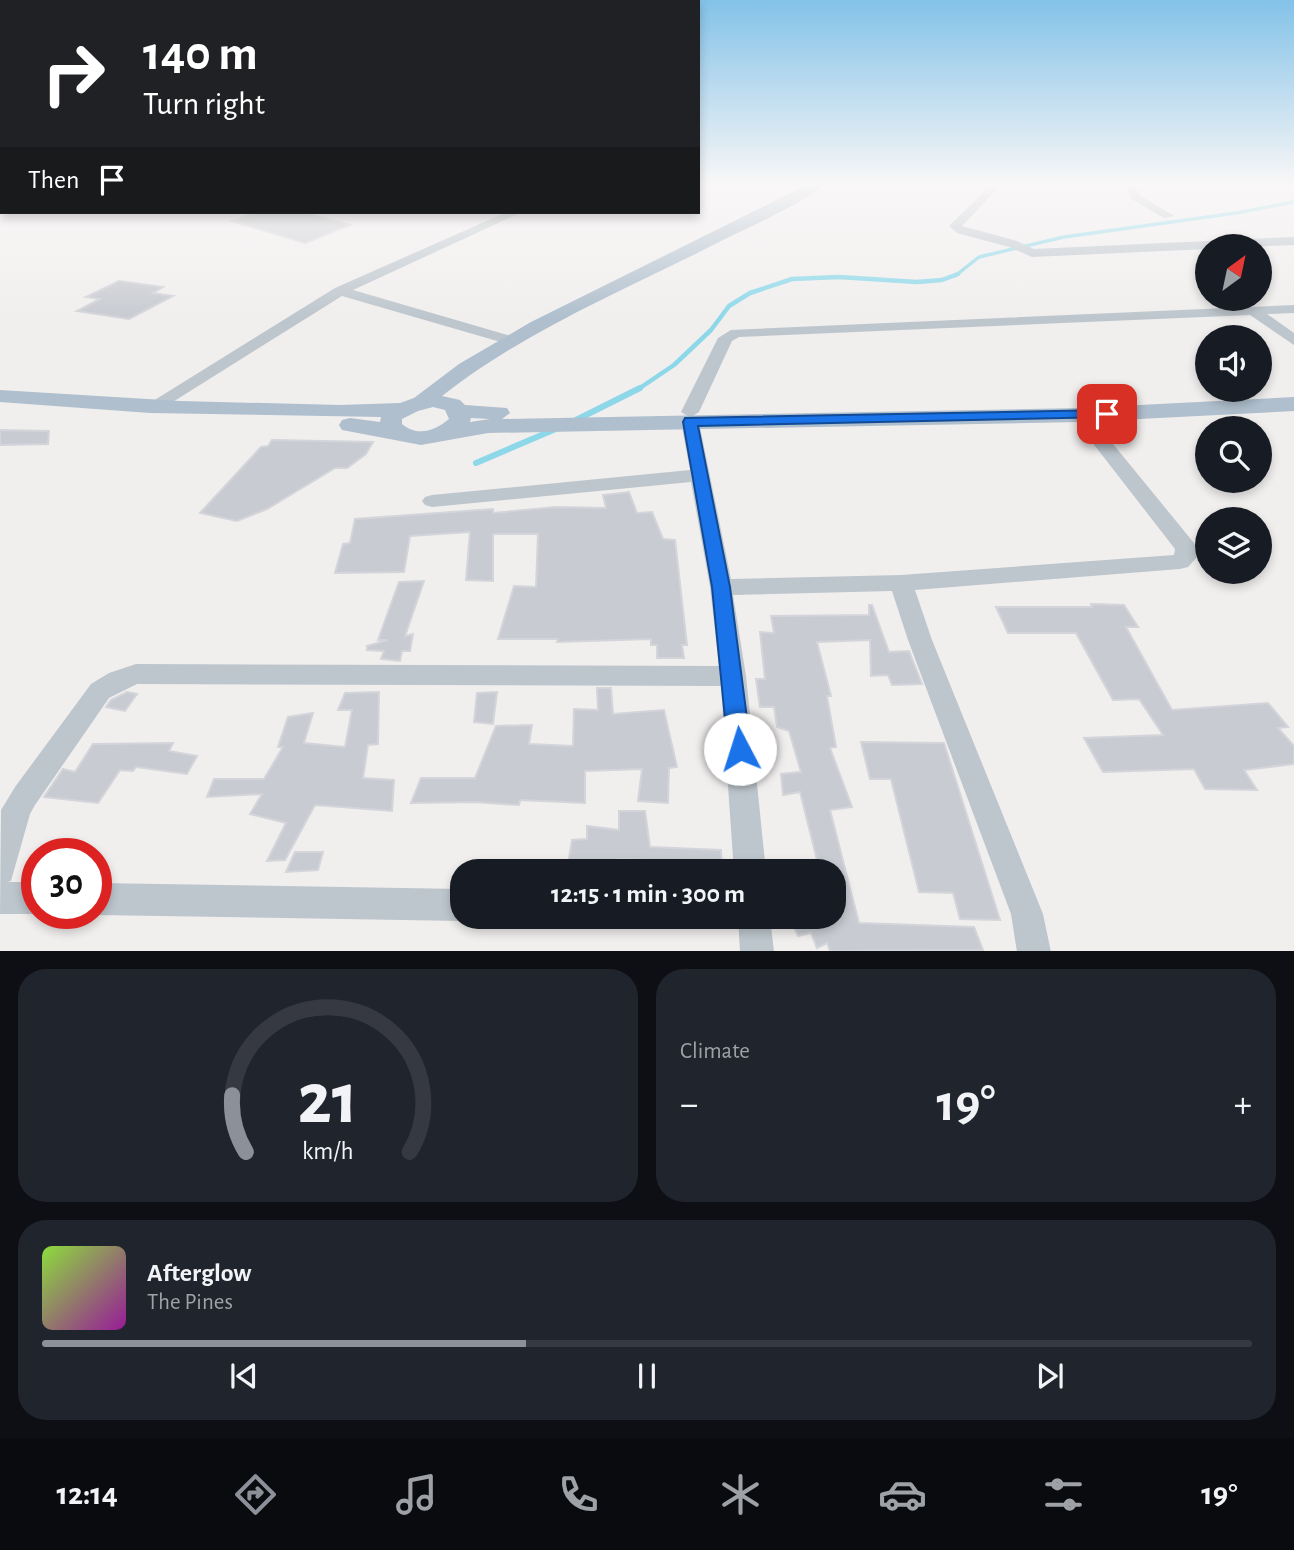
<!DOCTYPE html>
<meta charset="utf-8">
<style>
body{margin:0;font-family:"Alegreya Sans",sans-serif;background:#20242c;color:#f1f3f6;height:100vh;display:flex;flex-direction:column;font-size:26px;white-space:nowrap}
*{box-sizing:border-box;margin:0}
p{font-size:23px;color:#9ea1a6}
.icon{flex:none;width:38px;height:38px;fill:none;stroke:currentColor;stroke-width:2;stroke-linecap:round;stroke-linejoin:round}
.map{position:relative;height:951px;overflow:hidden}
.drawer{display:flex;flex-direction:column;gap:18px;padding:18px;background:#0d0f14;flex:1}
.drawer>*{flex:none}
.banner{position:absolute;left:0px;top:0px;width:700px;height:214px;box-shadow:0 4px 10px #0003;background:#202124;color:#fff;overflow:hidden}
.needle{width:46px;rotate:33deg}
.buttons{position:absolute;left:1195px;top:234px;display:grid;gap:14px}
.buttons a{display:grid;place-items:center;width:77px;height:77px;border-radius:50%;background:#171b24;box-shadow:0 4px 10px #0003;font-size:35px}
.speed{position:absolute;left:21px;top:838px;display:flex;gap:14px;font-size:35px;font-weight:700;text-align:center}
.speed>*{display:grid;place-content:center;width:91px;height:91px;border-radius:50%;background:#171b24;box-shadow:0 4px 10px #0003;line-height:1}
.speed .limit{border:10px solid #d22;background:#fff;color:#111}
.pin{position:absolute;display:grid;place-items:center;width:60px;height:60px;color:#fff;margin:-30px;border-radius:14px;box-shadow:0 4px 10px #0006}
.me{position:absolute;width:77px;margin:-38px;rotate:355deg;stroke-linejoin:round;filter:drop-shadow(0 0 5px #0008)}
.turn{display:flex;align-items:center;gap:24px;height:147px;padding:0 28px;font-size:32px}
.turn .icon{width:91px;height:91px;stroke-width:2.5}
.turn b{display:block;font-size:49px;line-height:60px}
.then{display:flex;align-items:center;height:66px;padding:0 28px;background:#0003;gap:14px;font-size:26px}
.big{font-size:52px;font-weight:600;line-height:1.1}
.drawer .tile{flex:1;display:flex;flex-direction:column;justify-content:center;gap:10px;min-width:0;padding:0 24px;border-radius:28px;background:#20242c}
.drawer .dial{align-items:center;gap:0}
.dial svg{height:182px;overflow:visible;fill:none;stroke:#363941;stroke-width:7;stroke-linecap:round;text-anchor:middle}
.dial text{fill:#f1f3f6;stroke:none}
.song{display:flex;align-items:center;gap:21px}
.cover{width:84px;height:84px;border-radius:10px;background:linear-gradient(135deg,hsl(90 70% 55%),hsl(300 70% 35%))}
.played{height:7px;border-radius:4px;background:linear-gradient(90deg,#8c9099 40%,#363941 40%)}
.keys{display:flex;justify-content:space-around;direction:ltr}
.heat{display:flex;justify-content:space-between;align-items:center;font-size:38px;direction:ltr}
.drawer .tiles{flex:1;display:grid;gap:18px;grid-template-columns:1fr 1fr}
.tile:last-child{grid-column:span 2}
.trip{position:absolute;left:450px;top:859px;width:396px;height:70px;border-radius:28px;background:#171b24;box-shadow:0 4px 10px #0003;font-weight:600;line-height:70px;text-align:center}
.dock{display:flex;height:112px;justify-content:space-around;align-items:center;background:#090b0e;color:#9ea1a6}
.dock .icon{width:49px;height:49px}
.dock .active{color:#8c9099}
.dock b{font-size:32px;color:#f1f3f6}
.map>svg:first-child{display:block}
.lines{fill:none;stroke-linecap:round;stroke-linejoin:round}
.stream-far2{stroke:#8cd8e9;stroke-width:3.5}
.stream-far1{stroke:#8cd8e9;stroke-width:4.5}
.stream{stroke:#8cd8e9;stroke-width:6}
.building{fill:#c8cbd1;stroke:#d3d5da;stroke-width:2}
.minor{fill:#bdc6cd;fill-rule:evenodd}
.major{fill:#afbfcd;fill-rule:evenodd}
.route{fill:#1a73e8;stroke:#114b97;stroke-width:2}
</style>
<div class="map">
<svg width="1294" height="952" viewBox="0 0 1294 952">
<rect width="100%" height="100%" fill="#f1eeee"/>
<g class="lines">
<path class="stream-far2" d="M955 276 979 257 1064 237 1236 213 1294 202"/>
<path class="stream-far1" d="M637 390 674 365 711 330 729 306 750 293 792 279 839 277 917 282 942 280 958 274"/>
<g class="stream">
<path d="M574 421 640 388"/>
<path d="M476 463 558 428"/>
</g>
</g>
<g class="building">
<path d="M258 212H302L350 225 305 243 232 221Z"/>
<path d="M119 281 163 287 153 293 173 296 129 319 77 311 100 299 86 297Z"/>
<path d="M0 430 49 431 48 444 0 445Z"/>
<path d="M272 440 373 442 366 454 347 468H335L267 509 237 521 200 513 261 447 268 446Z"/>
<path d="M629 492 637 513 652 512 663 539 675 540 687 645H682L684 658H657V645H651V639L557 642 558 639H498L514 586 536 587 538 534H493V581L466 580 470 532 410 536 404 572 335 573 343 544 350 543 355 519 493 509V513L556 507 606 508 603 495Z"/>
<path d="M424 581 405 636 413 634 410 651H402L400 661 381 659 384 651 367 650V646L388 640H378L399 582Z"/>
<path d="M1091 604 1124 605 1138 627H1126L1172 710 1268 703 1288 727 1278 728 1294 746V764L1244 770 1257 790 1205 789 1194 769 1103 772 1084 738 1163 735 1139 699 1113 700 1076 633H1008L996 607H1092Z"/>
<path d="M869 605H872L889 652 909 651 922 684 892 685 888 675 871 676 870 640 817 642 831 696H827L836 747 830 748 852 807 830 810 859 923 974 927 983 950 830 951 827 943 817 948 811 933 798 936 790 917H833V872H820L800 792 783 795 781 774 801 772 789 731 777 727 774 707H760L756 679H765L760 632 774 633 771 616 869 615Z"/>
<path d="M597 688H611L613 714 664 710 677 767 669 768 668 803 638 801 642 769 585 771V803L520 800 519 805 474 802 411 803 421 778H475L496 726 532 725 529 744 573 746 574 709 598 710Z"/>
<path d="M127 692 137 694 125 711 106 707 111 700Z"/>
<path d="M379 692 378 744 368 745 363 778 394 780 392 811 315 805 285 860 267 861 286 823 250 814 262 794 207 797 214 779H264L283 747H278L288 717 313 713 304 743 345 747 352 710H338L345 693Z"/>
<path d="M497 692 493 724 474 722 477 693Z"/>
<path d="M861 742 944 743 1000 920 960 919 953 893 919 892 891 779H870Z"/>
<path d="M173 743 169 751 197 756 187 774 136 767 133 771 120 770 98 803 44 797 63 769 75 772 93 744Z"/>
<path d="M619 811H645L650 847 721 850 722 872H651L650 860 617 859V866L567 870 572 840 587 839V826L619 830Z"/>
<path d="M295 852H323L318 870 286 872Z"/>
</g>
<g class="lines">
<g class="minor">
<path d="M991 185H1001L962 226 1017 241 1034 249 1294 237V245L1032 257 1009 247 957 233 949 226Z"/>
<path d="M1124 185H1134L1141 196 1174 216 1164 218 1133 200Z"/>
<path d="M507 212H522L353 290 514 337 517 340 514 343H504L342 296 160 410 154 411 145 406 335 288Z"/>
<path d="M1294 305V313L1267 314 1294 333V345L1250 315 739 337 732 341 699 412 691 417 699 422 731 579 901 575 1174 555 1175 549 1071 415 1080 410 1086 411 1194 543 1198 556 1188 567 1180 569 915 590 932 640 1043 914 1051 952H1017L1011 914 908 640 892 591 733 595 746 676 766 872H734L721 686 137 684 109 698 35 805 30 814 11 881 7 882H37L38 914H0L1 810 15 787 91 684 109 673 136 664 719 666 710 587 691 482 432 507 425 505 422 501 425 497 432 495 690 470 681 422 689 417 681 412 718 338 731 330Z"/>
<path d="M96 883 462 889V917H472L462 921 96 915 93 914H96Z"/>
<path d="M738 917H770L774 952H740Z"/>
</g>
<path class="major" d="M807 185H823C806 202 749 227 725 239 630 288 527 329 442 396L460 400 465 405 507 408 510 413 502 419 1080 408 1294 397V411L1080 422 488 433 421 445 342 430 339 425 342 420 350 418 380 422 381 417 150 413 0 402V390L180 401 340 405 400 403 414 398 459 364 531 322ZM433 407 445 410 449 419C435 431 417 437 402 424V419L418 411ZM471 418 490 419 470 422Z"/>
</g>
<linearGradient id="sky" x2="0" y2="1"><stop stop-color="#83c2e8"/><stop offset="0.58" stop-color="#f9f7f7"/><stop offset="1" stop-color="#f9f7f7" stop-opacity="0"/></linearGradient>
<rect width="1294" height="318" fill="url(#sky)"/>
<path class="route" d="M1107 410 1114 414 1112 417 698 426 730 587 751 749 748 756 740 759 731 756 728 749 712 587 683 422 685 418Z"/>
</svg>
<div class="buttons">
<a><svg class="needle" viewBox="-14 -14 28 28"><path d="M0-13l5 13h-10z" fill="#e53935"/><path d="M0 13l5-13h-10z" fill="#9ea1a6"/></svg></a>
<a><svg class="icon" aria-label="sound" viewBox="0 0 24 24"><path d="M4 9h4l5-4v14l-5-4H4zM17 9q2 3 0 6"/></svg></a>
<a><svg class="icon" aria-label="search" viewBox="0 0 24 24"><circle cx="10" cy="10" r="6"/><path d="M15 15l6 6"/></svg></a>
<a><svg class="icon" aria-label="layers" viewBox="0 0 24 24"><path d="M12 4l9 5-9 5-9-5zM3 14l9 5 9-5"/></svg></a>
</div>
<div class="speed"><div class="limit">30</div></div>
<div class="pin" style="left:1107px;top:414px;background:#d93025"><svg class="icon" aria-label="arrive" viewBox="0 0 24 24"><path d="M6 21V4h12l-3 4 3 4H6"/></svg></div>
<svg class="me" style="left:740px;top:749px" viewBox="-20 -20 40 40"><circle r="19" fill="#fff"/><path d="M0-13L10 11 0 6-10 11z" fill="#1a73e8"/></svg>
<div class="trip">12:15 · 1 min · 300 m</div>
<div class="banner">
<div class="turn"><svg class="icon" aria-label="right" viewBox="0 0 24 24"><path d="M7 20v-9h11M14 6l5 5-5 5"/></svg><div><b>140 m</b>Turn right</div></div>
<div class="then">Then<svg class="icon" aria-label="arrive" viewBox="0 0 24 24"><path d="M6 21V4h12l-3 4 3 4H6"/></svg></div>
</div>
</div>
<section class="drawer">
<div class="tiles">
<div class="tile dial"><svg viewBox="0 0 100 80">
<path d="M14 69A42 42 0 1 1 86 69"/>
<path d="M14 69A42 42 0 0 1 8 44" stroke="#8c9099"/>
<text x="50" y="56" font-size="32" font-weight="700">21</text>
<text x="50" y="72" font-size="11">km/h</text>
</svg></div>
<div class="tile"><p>Climate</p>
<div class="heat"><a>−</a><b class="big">19°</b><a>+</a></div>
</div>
<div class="tile">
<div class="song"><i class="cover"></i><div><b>Afterglow</b><p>The Pines</p></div></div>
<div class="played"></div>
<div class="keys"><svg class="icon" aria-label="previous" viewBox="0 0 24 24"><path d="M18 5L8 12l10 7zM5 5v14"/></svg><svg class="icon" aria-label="pause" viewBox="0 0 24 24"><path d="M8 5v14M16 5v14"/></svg><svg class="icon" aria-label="next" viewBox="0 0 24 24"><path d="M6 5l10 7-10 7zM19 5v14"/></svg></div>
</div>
</div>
</section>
<nav class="dock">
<b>12:14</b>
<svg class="icon active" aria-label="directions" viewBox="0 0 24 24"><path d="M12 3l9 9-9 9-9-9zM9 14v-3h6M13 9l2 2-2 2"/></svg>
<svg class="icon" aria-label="music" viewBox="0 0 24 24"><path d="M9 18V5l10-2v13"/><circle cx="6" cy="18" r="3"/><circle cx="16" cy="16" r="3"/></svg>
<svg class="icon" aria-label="phone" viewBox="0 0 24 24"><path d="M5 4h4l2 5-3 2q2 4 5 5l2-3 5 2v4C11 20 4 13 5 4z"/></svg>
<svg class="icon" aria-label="climate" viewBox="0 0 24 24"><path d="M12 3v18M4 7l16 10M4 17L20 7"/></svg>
<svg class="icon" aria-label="car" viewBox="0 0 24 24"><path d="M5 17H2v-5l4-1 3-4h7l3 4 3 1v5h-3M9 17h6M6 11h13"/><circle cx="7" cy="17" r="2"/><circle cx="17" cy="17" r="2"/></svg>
<svg class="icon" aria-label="filters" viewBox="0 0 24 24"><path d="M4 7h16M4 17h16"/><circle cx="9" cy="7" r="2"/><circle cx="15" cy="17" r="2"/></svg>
<b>19°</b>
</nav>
